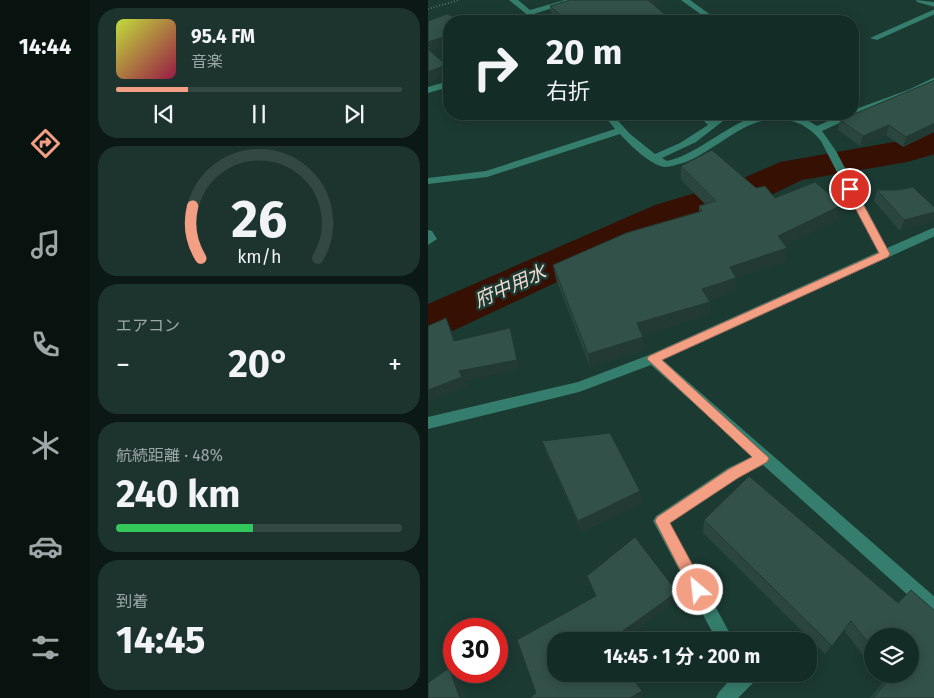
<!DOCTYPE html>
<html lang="ja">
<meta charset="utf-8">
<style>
body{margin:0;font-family:"Fira Sans","Noto Sans JP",sans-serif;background:#1d342e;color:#f1f3f6;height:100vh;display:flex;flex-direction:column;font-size:19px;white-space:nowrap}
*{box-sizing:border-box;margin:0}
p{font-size:16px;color:#9da7a7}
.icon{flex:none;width:28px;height:28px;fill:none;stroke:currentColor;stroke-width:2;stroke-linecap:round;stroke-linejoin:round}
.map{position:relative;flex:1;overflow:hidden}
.panel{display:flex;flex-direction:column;gap:8px;padding:8px;background:#0b1815;width:338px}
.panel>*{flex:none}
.banner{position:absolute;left:15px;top:15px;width:416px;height:105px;border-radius:20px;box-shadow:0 2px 12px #0003,0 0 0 1px #334843;background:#142c26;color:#f1f3f6;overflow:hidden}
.tools{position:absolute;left:436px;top:628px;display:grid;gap:10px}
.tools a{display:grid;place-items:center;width:55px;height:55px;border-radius:50%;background:#142c26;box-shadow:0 2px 12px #0003,0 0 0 1px #334843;font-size:25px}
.speed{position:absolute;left:15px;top:618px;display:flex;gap:10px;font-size:25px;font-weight:700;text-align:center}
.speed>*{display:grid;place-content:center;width:65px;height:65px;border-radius:50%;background:#142c26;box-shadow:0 2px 12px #0003,0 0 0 1px #334843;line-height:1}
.speed .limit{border:8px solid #d22;background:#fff;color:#111}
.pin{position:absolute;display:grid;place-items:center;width:42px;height:42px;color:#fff;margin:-21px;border:2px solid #fff;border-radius:50%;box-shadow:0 1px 5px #0007}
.me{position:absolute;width:55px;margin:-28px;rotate:332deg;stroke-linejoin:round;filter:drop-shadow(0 0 4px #0008)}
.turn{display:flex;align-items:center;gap:18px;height:105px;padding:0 20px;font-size:22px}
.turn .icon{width:65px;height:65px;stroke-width:2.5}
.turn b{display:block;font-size:35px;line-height:42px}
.big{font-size:38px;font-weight:700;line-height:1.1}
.panel .tile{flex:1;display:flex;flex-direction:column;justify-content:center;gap:8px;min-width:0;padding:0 18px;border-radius:20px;background:#1d342e}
.panel .dial{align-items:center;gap:0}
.dial svg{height:130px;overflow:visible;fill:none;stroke:#334843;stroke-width:7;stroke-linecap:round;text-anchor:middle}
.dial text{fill:#f1f3f6;stroke:none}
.song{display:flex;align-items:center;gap:15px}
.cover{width:60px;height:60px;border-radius:8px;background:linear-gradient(135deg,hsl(70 70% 55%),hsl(340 70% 35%))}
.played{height:5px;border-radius:2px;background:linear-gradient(90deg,#f39f84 25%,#334843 25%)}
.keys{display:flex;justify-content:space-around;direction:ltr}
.heat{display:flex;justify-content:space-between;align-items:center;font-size:28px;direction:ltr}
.charge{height:8px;border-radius:4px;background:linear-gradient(90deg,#34c759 48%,#334843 0)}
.trip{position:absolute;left:119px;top:632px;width:270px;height:50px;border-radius:20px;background:#142c26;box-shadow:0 2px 12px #0003,0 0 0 1px #334843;font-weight:700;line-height:50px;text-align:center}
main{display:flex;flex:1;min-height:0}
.tabs{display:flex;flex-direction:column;width:90px;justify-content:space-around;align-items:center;background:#08120f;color:#9da7a7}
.tabs .icon{width:35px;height:35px}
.tabs .current{color:#f39f84}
.tabs b{font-size:22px;color:#f1f3f6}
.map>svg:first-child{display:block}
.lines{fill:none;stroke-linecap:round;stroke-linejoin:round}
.river{fill:#371004;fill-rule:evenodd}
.path{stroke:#829a93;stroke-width:2;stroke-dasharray:0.5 2.5;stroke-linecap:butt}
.minor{fill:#357d6c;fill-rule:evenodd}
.wall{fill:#2b463f}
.shaded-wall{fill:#233933}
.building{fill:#325149;stroke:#233933}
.route{fill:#f39f84;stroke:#9e6756}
.labels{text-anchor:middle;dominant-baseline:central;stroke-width:5;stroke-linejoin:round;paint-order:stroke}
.water-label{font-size:19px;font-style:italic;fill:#f3dbd3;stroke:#1b3a32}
</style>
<main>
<nav class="tabs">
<b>14:44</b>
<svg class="icon current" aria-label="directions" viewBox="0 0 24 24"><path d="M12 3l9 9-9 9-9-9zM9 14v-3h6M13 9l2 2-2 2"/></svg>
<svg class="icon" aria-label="music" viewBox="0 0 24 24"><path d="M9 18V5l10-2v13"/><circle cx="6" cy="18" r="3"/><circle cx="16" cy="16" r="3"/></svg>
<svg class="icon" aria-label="phone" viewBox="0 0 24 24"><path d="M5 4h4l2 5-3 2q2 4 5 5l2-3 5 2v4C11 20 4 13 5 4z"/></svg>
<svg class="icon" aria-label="climate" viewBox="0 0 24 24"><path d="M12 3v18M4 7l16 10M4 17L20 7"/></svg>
<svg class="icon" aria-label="car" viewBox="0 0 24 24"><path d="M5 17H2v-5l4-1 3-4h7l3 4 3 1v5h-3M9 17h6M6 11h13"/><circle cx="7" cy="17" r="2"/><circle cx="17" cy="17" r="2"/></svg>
<svg class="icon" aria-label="filters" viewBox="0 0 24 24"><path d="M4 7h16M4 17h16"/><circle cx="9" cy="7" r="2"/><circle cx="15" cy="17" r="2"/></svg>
</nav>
<section class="panel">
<div class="tile">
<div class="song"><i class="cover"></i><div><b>95.4 FM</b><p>音楽</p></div></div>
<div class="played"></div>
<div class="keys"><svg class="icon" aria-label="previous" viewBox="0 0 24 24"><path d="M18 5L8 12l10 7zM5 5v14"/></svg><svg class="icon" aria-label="pause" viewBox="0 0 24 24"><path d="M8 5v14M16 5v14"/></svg><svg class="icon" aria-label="next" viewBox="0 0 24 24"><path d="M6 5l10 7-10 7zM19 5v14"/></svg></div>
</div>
<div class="tile dial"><svg viewBox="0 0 100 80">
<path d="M14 69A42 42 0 1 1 86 69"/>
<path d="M14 69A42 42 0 0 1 9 37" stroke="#f39f84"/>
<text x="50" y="56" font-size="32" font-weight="700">26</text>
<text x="50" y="72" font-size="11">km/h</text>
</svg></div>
<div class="tile"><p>エアコン</p>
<div class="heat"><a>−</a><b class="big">20°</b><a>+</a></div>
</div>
<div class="tile"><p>航続距離 · 48%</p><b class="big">240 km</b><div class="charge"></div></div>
<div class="tile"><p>到着</p><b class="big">14:45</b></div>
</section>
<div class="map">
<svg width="507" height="698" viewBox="0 0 507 698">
<rect width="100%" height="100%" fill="#1b3a32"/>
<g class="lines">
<path class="river" d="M507 132V154L479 162 374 180 337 198 255 223 16 335 0 340V304L227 205 311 180 352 162 477 140Z"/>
<path class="path" d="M0 9 31 0"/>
<g class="minor">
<path d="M81 0H90L102 10 137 0H149L106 14 115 21H107Z"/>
<path d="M253 0H262L291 21H282Z"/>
<path d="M488 0 507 2V7L489 2Z"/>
<path d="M507 9V14L449 40 442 38Z"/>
<path d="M507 77V83L486 94 446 107 394 131 408 151 459 248 507 227V236L235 360 507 597V616L501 614 335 465 310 478 242 523 306 641H289L225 521 228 516 300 468 325 456 223 365 151 392 0 429V417L150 382 221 355 450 252 393 141C384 130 373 122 358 120 318 113 291 150 255 163 250 164 242 167 237 167 222 165 202 145 192 134L59 177 0 184V178L58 171 187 129 175 114H184L202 134 227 154 252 143 280 125 269 114H278L286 121 295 114H304L268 142 234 158 239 161C282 151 313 105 360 115 370 117 381 120 389 126L416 114H425V110L480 90Z"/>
<path d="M21 81V87L0 93V87Z"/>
<path d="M0 230 4 231 9 239 0 245Z"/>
<path d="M307 674H325L327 678 324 684 310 698H288L291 692Z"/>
</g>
</g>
<g class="wall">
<path d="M142 0H239L224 4 241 21H127L124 19 122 6Z"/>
<path d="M507 80V133L506 132 475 147 458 135 432 146 410 130 412 120Z"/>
<path d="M253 166 328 188 347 198 410 219 357 245 359 248 357 262 308 278 307 291 281 300 282 302 281 315 214 335 216 350 162 367 128 279 125 265 271 212V206L277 204 253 180Z"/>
<path d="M449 190H469L507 212V218L505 222 472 231 446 201Z"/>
<path d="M114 441 212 491 214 503 154 532 119 454Z"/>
<path d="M321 476 507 698H442L455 682 449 674H482L445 636V669L416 630 397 654 275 533 276 520Z"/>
</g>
<g class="shaded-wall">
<path d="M213 0H239L213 7Z"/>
<path d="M241 18V21H229Z"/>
<path d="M21 35V45L4 51 6 58 0 50V42Z"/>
<path d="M18 65 21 75 0 83V72Z"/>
<path d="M507 123 506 132 475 147 478 137Z"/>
<path d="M461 125 458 135 432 146 435 136Z"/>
<path d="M414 205 410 219 347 250 350 236Z"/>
<path d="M507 212V218L505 222 472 231 476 220Z"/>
<path d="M359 248 357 262 308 278 307 291 274 302V289L302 267Z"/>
<path d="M282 302 281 315 210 336 209 323Z"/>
<path d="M18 318 23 329 31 351 26 341Z"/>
<path d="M82 328 86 339 92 370 36 381 39 387 0 402V390L31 371Z"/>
<path d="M215 337 216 350 162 367 160 354Z"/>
<path d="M212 491 214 503 154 532 150 521Z"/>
<path d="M249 592V600L193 641H181Z"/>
<path d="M21 668 30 674 38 698H32Z"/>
<path d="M214 691 215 696 213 698H202Z"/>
</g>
<g class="building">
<path d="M142 0H220L241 18 229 21H140L122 6Z"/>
<path d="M19 14 36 21H21V35L0 42V21Z"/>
<path d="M0 45 3 48 0 49 18 65 0 72Z"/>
<path d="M507 80V123L478 137 461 125 435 136 412 120Z"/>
<path d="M284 150 328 188 337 186 347 198 387 182 414 205 350 236 359 248 302 267 308 278 274 289 282 302 209 323 215 337 160 354 125 265 198 233 274 211 271 206 288 201 253 166Z"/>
<path d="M485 187 507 208V212L476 220 449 190H469Z"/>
<path d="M18 318 26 341 82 328 89 360 31 371 34 377 0 390V326Z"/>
<path d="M182 433 212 491 150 521 114 441Z"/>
<path d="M321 476 470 603 483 590 507 611V698H445L465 675 464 674H482V636H445V649L423 621 404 646 276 520Z"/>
<path d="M207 537 249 592 181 641H128V674H201L214 691 202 698H102L108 693 89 640 168 596 159 576Z"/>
<path d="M21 668 32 698H0V683Z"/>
</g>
<path class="route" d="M422 186 427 189 462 254 460 257 234 360 341 458 339 462 310 478 242 523 278 590 276 595 270 597 265 595 227 521 229 517 301 469 324 457 219 359 221 356 451 253 417 189Z"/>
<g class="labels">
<g class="water-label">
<text transform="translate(82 286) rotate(-24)">府中用水</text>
</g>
</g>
</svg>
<div class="tools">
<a><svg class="icon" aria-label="layers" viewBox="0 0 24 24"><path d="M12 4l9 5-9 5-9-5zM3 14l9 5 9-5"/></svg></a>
</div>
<div class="speed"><div class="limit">30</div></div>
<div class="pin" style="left:422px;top:189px;background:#d93025"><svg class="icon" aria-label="arrive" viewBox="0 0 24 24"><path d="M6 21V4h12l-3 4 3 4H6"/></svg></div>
<svg class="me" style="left:270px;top:590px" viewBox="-20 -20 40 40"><circle r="17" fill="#f39f84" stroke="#fff" stroke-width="3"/><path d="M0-11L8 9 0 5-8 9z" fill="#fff"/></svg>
<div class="trip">14:45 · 1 分 · 200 m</div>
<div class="banner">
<div class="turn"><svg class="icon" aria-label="right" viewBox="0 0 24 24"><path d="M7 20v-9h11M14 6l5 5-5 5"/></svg><div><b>20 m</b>右折</div></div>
</div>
</div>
</main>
